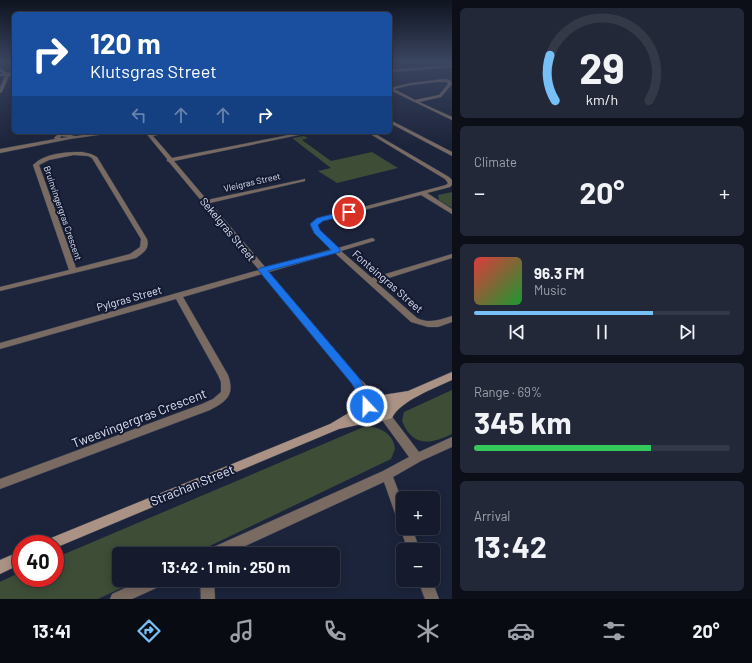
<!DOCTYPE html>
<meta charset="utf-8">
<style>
body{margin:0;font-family:Barlow,sans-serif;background:#222838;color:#f1f3f6;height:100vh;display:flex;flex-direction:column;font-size:15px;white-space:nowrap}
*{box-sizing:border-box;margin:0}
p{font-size:13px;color:#9da1a9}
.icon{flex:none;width:22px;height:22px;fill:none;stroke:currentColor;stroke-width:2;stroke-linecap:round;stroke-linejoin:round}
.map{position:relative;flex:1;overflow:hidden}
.drawer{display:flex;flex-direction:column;gap:8px;padding:8px;background:#0c0f18;width:300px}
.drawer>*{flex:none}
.banner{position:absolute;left:12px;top:12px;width:380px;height:122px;border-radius:6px;box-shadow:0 2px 10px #0003,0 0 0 1px #343948;background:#1a4fa0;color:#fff;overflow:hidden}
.buttons{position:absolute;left:396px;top:491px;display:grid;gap:8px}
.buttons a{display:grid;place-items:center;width:44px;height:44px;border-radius:6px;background:#151b2c;box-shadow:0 2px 10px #0003,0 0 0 1px #343948;font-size:20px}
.speed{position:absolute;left:12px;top:535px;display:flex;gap:8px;font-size:20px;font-weight:700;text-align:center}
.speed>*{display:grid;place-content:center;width:52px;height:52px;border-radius:50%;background:#151b2c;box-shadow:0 2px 10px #0003,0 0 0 1px #343948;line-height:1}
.speed .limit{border:6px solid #d22;background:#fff;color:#111}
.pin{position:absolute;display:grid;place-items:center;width:34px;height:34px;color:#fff;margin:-17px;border:2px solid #fff;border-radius:50%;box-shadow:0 1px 4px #0007}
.me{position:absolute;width:44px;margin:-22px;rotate:339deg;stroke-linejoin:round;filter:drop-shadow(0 0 3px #0008)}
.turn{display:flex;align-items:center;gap:14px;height:84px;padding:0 12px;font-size:18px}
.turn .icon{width:52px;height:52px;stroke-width:2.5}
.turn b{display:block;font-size:28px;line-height:34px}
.lanes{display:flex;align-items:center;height:38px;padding:0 12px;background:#0003;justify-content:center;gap:20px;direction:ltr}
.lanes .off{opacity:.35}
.big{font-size:30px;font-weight:700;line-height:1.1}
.drawer .card{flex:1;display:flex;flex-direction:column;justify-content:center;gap:6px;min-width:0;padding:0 14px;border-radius:6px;background:#222838}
.drawer .dial{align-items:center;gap:0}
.dial svg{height:104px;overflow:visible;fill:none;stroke:#343948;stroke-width:7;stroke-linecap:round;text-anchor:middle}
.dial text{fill:#f1f3f6;stroke:none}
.song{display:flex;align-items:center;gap:12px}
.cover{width:48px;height:48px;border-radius:6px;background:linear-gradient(135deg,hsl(0 70% 55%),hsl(130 70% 35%))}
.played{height:4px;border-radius:2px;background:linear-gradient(90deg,#77bff7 70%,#343948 70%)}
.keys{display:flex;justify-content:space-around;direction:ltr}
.heat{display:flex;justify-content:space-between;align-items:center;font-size:22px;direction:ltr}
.charge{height:6px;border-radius:3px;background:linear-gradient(90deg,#34c759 69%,#343948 0)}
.trip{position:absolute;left:112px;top:547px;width:228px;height:40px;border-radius:6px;background:#151b2c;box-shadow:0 2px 10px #0003,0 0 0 1px #343948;font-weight:700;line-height:40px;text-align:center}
.dock{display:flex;height:64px;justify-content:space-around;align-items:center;background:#080b12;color:#9da1a9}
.dock .icon{width:28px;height:28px}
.dock .current{color:#77bff7}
.dock b{font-size:18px;color:#f1f3f6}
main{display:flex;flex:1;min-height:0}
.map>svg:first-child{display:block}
.green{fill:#3d4d36}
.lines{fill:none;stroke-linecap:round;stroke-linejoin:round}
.street-casing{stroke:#373f55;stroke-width:1}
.secondary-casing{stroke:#373f55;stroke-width:1}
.street{fill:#7a6b62;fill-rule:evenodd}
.secondary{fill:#aa9384;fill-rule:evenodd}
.route{fill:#1a73e8;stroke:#114b97}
.labels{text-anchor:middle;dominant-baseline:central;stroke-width:4;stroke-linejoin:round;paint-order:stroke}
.far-street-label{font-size:9px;fill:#dde3f3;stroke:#131a31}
.street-label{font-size:11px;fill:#dde3f3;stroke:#131a31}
.near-street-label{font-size:13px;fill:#dde3f3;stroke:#131a31}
</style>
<main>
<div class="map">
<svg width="452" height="599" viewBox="0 0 452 599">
<rect width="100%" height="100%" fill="#1c243b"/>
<g class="green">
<path d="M304 136 308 138 302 140 331 161 372 152 398 168 337 183 318 171 331 168 292 138Z"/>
<path d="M452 192V208L439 200 438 195Z"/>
<path d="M452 390V434C431 444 413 448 402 421L404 412Z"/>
<path d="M366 426C380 427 394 434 395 449L391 459 193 554H119V580H138L98 599H0V582L2 581 21 572V578H55V558Z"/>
</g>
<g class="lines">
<defs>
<g id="street">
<path d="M452 65V67L390 72V70Z"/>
<path d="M0 68 7 73H14V75L9 76 2 92 0 93V87L5 76H0V74H3L0 71Z"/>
<path d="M444 79 450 80 452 84 441 97 419 102 452 117V120L390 90V88L411 83ZM437 82H447L448 84 439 95 415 100 394 89 411 85Z"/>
<path d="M390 120 452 152V156L390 123Z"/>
<path d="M102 132H114L112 133 70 139 0 153V149L55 139 54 138C65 127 68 137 77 136 85 135 94 133 102 132ZM61 136 68 137 63 138H60Z"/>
<path d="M145 132H150L151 133 169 132 153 136 172 158 304 132H313L174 161 207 200 305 179V181L210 203 266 268 332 249 311 227 314 221 318 219 446 185 448 183 445 179 367 132H372L449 177 452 180V185L450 187 427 193 452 209V214L421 195 322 221 319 223 317 227 338 248 372 238 374 239 375 240 374 241 341 251 372 278 452 254V258L376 282 417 318C429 324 439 320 452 316V322L438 327H428L411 322 335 253 269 272 359 378 379 397 381 400 379 403 376 404 373 403 353 384 262 274 183 297 228 375C235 395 227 401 210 410L0 489V479L202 404 213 399 221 392V382L218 375 176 299 0 349V343L259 270 169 162 167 161V159Z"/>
<path d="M82 152 91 154 97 157 147 239C150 249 143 253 136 258L0 291V287L69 270 33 165C45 153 66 152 82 152ZM74 155 88 156 92 158 141 239 140 247 130 254 76 268 39 165 49 160Z"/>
<path d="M386 413 390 414 419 452 452 437V447L421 461 393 477 403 503V528H412L420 550H408L400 528 401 524 399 523 397 519 384 482 228 554H208L209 549 383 471 409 457 382 420 381 417 382 414Z"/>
<path d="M143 580H165L163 585 132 599H110L112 594Z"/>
<path d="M200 580H214L215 599H201Z"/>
<path d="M418 580H432L439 599H425Z"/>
</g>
<g id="secondary">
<path d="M452 372V380C435 388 400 401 392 418L379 422 376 421 339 429 55 548V544H44L46 540 330 424 362 405 370 397 408 391ZM375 404 382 406 384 412 380 413 373 409 372 406Z"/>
<path d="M21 551V564L0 574V560Z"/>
</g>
</defs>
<use href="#street" class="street-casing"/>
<use href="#secondary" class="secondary-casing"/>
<use href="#street" class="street"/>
<use href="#secondary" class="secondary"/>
</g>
<linearGradient id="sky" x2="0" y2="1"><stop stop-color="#0f1420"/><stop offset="0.42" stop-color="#3a4560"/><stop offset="1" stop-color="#3a4560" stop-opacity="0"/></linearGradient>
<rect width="452" height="146" fill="url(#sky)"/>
<path class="route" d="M349 210 353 212 352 214 323 221 318 225 320 230 340 249V252L268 271 359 378 374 403 371 410H363L361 406 362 403 352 384 258 270 260 268 331 250 314 233 310 224 317 218Z"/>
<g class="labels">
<g class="far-street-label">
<text transform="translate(252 182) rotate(-13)">Vleigras Street</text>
<text transform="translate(63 213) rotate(71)">Bruinvingergras Crescent</text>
</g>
<g class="street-label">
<text transform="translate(228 229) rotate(50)">Sekelgras Street</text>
<text transform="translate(388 281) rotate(41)">Fonteingras Street</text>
<text transform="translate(129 298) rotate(-16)">Pylgras Street</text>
</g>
<g class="near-street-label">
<text transform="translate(139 418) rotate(-21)">Tweevingergras Crescent</text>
<text transform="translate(192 485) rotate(-22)">Strachan Street</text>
</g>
</g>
</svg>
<div class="buttons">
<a>+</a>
<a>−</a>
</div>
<div class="speed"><div class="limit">40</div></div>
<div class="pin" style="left:349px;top:212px;background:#d93025"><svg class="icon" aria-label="arrive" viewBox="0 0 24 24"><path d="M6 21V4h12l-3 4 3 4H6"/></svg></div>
<svg class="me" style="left:367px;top:406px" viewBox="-20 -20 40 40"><circle r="17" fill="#1a73e8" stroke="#fff" stroke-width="3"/><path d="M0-11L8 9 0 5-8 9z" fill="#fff"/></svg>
<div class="trip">13:42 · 1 min · 250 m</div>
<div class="banner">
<div class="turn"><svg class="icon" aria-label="right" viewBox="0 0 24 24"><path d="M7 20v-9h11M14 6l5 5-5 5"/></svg><div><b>120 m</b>Klutsgras Street</div></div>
<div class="lanes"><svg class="icon off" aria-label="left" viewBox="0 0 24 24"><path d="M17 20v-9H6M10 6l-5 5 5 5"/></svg><svg class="icon off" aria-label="ahead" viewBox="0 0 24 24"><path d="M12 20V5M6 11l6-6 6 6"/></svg><svg class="icon off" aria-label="ahead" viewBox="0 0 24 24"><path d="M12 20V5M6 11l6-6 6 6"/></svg><svg class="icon" aria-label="right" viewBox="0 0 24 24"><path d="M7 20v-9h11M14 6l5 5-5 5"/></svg></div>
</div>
</div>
<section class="drawer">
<div class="card dial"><svg viewBox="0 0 100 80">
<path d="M14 69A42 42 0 1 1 86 69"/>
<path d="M14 69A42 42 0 0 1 10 34" stroke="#77bff7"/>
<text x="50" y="56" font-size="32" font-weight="700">29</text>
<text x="50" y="72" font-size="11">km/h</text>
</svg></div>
<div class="card"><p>Climate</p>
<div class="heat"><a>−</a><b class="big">20°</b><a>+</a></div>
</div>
<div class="card">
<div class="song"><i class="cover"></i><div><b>96.3 FM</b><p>Music</p></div></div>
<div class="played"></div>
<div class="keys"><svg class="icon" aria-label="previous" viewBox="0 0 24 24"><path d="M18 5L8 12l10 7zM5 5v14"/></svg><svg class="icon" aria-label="pause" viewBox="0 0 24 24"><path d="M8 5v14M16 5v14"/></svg><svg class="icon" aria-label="next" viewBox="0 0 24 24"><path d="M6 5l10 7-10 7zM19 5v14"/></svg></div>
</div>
<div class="card"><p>Range · 69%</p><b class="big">345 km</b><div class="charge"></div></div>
<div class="card"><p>Arrival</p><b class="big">13:42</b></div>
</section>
</main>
<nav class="dock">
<b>13:41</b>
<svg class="icon current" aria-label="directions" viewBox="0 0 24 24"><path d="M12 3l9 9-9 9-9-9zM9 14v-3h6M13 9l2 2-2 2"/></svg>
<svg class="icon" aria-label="music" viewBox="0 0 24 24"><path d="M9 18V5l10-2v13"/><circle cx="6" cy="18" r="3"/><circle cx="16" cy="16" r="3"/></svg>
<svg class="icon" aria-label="phone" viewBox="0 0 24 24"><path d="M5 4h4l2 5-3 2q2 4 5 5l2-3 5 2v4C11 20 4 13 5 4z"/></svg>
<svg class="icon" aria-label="climate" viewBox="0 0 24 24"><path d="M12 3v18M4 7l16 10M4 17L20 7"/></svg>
<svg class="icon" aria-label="car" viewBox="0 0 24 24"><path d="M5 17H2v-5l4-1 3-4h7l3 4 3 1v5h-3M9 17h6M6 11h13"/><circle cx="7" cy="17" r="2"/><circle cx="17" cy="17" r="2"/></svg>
<svg class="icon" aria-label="filters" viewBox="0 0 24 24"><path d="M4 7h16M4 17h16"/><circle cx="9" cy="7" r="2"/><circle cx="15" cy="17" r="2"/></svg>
<b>20°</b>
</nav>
